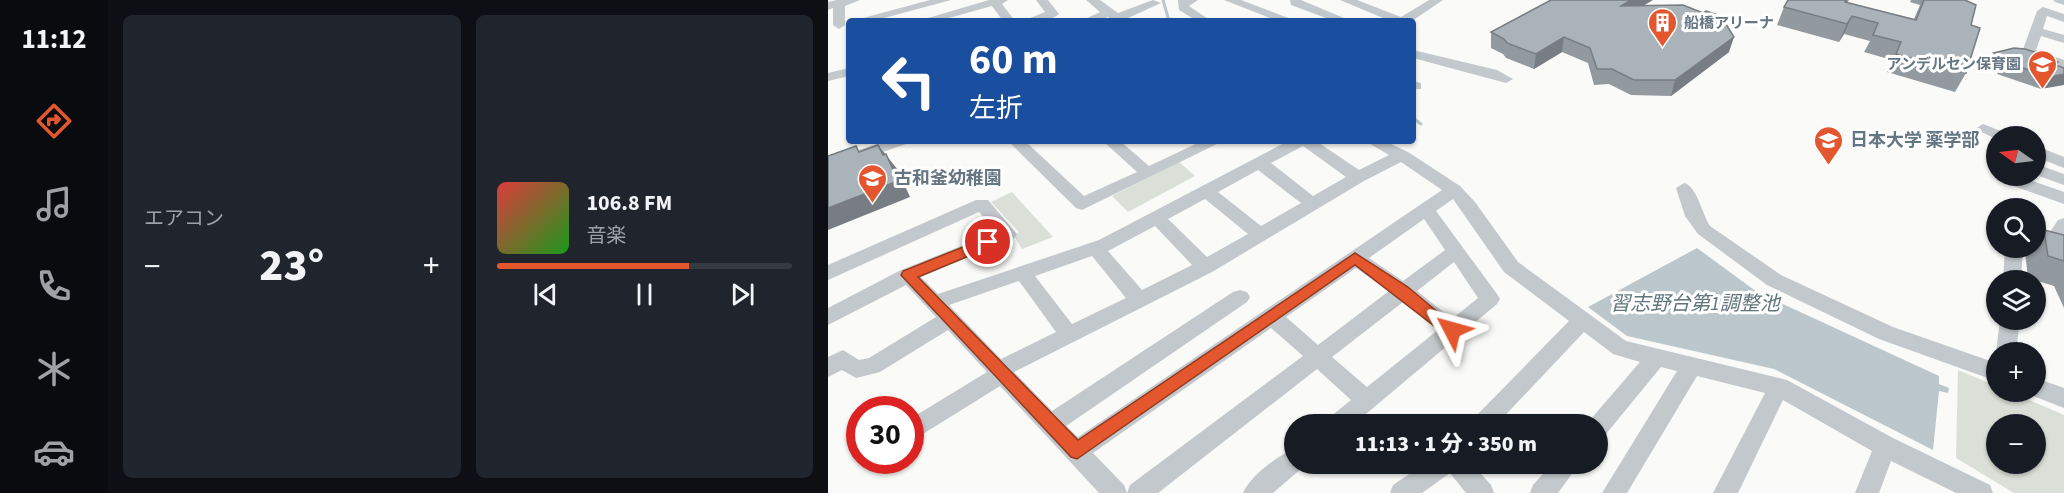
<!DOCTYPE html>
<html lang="ja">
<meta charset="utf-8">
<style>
body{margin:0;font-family:"Source Sans 3","Noto Sans JP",sans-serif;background:#20242c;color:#f1f3f6;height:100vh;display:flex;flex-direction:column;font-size:22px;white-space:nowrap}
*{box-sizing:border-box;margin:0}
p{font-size:20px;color:#9ea1a6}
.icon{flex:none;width:33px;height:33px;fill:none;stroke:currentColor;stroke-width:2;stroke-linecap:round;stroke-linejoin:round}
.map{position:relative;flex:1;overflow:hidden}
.details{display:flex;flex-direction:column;gap:15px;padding:15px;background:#0d0f14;width:720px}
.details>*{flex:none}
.guide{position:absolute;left:18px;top:18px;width:570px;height:126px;border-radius:6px;box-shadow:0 2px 4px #0004;background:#1a4fa0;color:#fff;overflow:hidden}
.needle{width:39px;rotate:284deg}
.tools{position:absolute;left:1158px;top:126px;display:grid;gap:12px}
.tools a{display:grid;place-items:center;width:60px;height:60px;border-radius:50%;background:#171b24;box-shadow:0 2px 4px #0004;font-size:30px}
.speed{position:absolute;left:18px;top:396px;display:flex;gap:12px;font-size:30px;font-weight:700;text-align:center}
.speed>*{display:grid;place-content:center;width:78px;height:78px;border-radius:50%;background:#171b24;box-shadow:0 2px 4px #0004;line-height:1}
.speed .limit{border:9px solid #d22;background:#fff;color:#111}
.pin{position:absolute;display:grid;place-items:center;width:51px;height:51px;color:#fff;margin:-26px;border:3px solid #fff;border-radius:50%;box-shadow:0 2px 6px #0007}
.me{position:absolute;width:66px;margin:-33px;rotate:309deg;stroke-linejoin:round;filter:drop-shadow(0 0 4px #0008)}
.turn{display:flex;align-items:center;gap:21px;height:126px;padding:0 24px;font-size:27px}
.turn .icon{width:78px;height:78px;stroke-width:2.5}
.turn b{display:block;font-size:42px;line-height:51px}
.big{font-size:45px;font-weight:800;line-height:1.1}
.details .tile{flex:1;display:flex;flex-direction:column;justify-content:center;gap:9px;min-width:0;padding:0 21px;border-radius:9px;background:#20242c}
.song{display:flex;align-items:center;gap:18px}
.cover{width:72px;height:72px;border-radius:9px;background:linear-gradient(135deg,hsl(0 70% 55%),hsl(120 70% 35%))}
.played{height:6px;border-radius:3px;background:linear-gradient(90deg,#e4572e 65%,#363941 65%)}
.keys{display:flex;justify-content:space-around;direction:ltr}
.heat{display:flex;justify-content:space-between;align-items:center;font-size:33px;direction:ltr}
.details .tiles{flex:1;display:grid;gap:15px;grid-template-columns:repeat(2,1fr)}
.trip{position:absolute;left:456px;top:414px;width:324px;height:60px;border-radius:30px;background:#171b24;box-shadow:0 2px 4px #0004;font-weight:800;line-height:60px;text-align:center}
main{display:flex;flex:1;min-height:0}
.tabs{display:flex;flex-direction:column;width:108px;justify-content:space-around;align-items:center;background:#090b0e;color:#9ea1a6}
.tabs .icon{width:42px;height:42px}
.tabs .active{color:#e4572e}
.tabs b{font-size:27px;color:#f1f3f6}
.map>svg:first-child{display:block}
.green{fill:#dadfd7;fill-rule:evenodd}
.water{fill:#bbc7cb}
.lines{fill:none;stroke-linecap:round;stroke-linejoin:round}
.stream{stroke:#bbc7cb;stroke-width:3}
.minor{fill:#c3c8cc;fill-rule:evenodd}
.wall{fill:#929a9f}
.shaded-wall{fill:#777d82}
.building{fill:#aab3b9;stroke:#777d82;stroke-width:1.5}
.route{fill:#e4572e;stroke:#94391e;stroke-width:1.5}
.labels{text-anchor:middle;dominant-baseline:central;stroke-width:6;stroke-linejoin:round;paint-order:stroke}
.far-poi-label{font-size:15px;font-weight:bold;fill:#657683;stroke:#fff;text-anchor:start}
.poi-label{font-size:18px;font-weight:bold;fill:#657683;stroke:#fff;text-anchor:start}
.water-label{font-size:20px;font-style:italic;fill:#60757c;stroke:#fff}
</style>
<main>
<nav class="tabs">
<b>11:12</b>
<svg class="icon active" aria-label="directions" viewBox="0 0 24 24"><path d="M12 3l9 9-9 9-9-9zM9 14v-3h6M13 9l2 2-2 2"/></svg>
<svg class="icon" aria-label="music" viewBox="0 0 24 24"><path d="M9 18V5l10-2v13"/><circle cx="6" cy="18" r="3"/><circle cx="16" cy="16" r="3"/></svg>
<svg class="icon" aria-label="phone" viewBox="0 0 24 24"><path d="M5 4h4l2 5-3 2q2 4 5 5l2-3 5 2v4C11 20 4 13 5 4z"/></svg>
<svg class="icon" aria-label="climate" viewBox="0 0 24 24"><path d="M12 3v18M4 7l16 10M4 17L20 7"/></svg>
<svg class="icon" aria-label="car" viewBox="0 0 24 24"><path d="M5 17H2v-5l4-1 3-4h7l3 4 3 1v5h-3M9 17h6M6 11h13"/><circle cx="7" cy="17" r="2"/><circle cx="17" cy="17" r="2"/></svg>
</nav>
<section class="details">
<div class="tiles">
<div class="tile"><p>エアコン</p>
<div class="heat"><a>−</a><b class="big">23°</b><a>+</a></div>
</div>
<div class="tile">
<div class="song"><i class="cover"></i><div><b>106.8 FM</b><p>音楽</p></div></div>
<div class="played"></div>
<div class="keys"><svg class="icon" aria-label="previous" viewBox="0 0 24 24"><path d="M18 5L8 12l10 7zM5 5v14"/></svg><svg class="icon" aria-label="pause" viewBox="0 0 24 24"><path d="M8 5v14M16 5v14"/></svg><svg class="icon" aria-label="next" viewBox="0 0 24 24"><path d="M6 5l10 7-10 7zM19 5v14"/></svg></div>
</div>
</div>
</section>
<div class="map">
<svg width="1236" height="493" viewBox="0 0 1236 493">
<rect width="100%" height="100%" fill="#fafaf8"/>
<g class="green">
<path d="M351 162 367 176 300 212 284 196Z"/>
<path d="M184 192 225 237 194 249 186 236 191 232 163 202Z"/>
<path d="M1130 370 1168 386V392H1182L1236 415V493H1186L1128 458ZM1168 424H1208V464H1168Z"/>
</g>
<path class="water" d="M869 248 929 292 1111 376V384L1121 388 1120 393 1111 391 1105 450 946 369 799 336 760 307Z"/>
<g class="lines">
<g class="stream">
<path d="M335 0 341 21"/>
<path d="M585 118 593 124"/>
</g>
<g class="minor">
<path d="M9 0H32L17 6V25L11 29 5 25V8L0 10V2Z"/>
<path d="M102 0H123L45 21H24Z"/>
<path d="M161 0H180L174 4 187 21H175L164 6 110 21H90Z"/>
<path d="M208 0H220L231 14C221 22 207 21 195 21L217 12Z"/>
<path d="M258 0H272L290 13 325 0 333 3 298 19 299 21H285L280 17 270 21H253L272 12Z"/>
<path d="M350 0H370L361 6 383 21H369L351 10Z"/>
<path d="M396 0H413L468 21H450Z"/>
<path d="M462 0H473L523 21H506L463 5Z"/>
<path d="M512 0H529L573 17 601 0H615L584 21H562Z"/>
<path d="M1225 0H1236V5L1227 2Z"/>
<path d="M1215 7 1236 14V22L1219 16 1215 29 1236 35V43L1213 36 1208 50 1236 60V68L1194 52 1209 11Z"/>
<path d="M585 50 669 70 685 79 678 83 585 58Z"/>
<path d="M21 68V76L0 81V73Z"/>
<path d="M585 81 593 83V89H585Z"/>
<path d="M1155 124 1178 133 1181 136H1168V139L1147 129Z"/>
<path d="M58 141H81L78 144 0 171V160Z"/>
<path d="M180 141H197L256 196 309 172 275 141H292L321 166 374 141H395L254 210 248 208Z"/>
<path d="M460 141H488L531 170 561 155 537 141H557L580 152 632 186 647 202 690 262 798 341 959 380 1065 438 1162 485 1165 493H1128L1063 461 1051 493H1027L1044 451 955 400 910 493H885L937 393 869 376 799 493H774L849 371 833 367 778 434 770 437V424H760L762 420 812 362 785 354 756 332 669 424H644L647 417 741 321 676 272 625 199 608 211 669 294 672 299 669 304 526 424H499L502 417 523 400 489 369 330 493H271L172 386 82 442V419L159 372 120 330 52 372 28 378 14 370 0 377V357L15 350 31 360 41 358 108 317 78 285 0 325V308L73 270 168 232 151 212 0 280V265L148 200H160L189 234 186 238 93 277 110 294 271 240ZM475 146 518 177 485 196 443 163ZM573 162 614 190 250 437 238 426 419 302 422 297 419 292 412 290 405 292 224 411 186 372 384 272 536 181ZM430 170 473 203 433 226 390 192ZM377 199 420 234 379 257 340 219ZM596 219 617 250 575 281 541 258ZM327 226 364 265 314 290 280 251ZM264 256 298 298 244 324 207 276ZM626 262 650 298 624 319 589 291ZM528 268 561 291 490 345 458 317ZM191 281 228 332 173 359 121 305ZM575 302 610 330 539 387 504 357ZM443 328 475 356 302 485 299 493 296 485 265 453Z"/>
<path d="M1208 146 1236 157V168L1208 157Z"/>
<path d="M1208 164 1236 174V185L1208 175Z"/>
<path d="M1168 173 1190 176 1236 192V204L1169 180Z"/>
<path d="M856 183C869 186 874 214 882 226L953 275 1065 327 1168 363V381L1051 339 939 285 870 234 857 216 848 188Z"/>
<path d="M1236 218V238L1227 252H1215L1212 247 1230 220Z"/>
<path d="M1177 248H1195L1193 280H1175Z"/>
<path d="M1172 320H1192L1188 352H1168Z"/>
<path d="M1208 378 1236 388V408L1200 394 1199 392H1208Z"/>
<path d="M466 449V464H476L474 468 445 493H415C422 476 449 456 466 449Z"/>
<path d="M596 464H644L663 485 666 493H638L622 473 594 493H562L565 485Z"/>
<path d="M724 464H751L730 493H702L705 485Z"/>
</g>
</g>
<g class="wall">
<path d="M960 0H1021L1019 3 1086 19 1092 5 1082 2 1083 0H1137L1143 25 1138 73 1127 92 1059 72 1064 60 1036 52 1042 41 1016 34 1011 42 949 25 956 7Z"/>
<path d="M816 6 901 52 843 96 803 95 781 84 766 85 760 63 734 52 706 69 678 58 675 54 663 48V32Z"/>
<path d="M1166 53 1228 65 1236 68 1213 89 1169 74 1172 70 1158 65Z"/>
<path d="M1216 230 1236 235V308L1226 286 1200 278 1197 252 1201 248H1208V240Z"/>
</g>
<g class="shaded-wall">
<path d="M803 0H825L790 21 793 6Z"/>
<path d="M1024 16 1016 34 1011 42 1019 24Z"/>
<path d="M736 37 734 52 706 69 708 54Z"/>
<path d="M906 37 901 52 843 96 847 80Z"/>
<path d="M1236 74V85L1213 89 1222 77Z"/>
<path d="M50 145 70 170 82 197 0 230V208L55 155Z"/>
</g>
<g class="building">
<path d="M723 0H803L793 6 855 5 875 13 878 11 893 16 906 37 847 80H806L784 69H769L762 48 736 37 708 54 679 43 676 39 663 32Z"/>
<path d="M960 0H1018L1017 2 1088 20 1096 0H1137L1148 5 1143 25 1152 28 1138 73 1068 54 1073 42 1045 35 1050 23 1024 16 1019 24 956 7Z"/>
<path d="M1186 48 1197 49 1220 56 1230 62 1228 65 1236 68V74L1222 77 1177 62 1180 58 1166 53Z"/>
<path d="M50 145 55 155 58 154 70 181 0 208V156L28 146 31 152Z"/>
<path d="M1216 230 1236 235V261L1220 256Z"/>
</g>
<path class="route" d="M160 237 167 242 165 246 90 277 250 440 527 253 580 287 631 330 624 337 618 335 527 265 249 459 243 457 73 275 75 271Z"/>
<defs>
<symbol id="building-pin" viewBox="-11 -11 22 30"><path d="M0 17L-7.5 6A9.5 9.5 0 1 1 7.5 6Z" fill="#e4572e" stroke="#fff"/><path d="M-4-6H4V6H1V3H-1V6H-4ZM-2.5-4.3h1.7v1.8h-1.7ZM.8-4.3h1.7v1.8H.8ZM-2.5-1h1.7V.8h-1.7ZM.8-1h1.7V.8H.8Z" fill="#fff"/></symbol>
<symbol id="school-pin" viewBox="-11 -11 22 30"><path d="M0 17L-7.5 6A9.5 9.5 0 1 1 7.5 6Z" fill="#e4572e" stroke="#fff"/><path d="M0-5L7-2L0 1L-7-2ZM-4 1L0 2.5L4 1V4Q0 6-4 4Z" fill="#fff"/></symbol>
<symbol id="university-pin" viewBox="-11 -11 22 30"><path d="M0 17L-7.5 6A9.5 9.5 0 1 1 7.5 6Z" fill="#e4572e" stroke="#fff"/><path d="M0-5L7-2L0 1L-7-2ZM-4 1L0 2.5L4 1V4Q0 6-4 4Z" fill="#fff"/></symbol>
</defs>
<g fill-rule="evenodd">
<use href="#building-pin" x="818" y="6" width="33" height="45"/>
<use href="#school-pin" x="1198" y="48" width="33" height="45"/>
<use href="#university-pin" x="984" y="124" width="33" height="45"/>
<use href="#school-pin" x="28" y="162" width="33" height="45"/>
</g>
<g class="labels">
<g class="far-poi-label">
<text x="856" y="23">船橋アリーナ</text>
<text x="1193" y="64" text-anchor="end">アンデルセン保育園</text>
</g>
<g class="poi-label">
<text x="1022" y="140">日本大学 薬学部</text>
<text x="66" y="178">古和釜幼稚園</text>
</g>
<g class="water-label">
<text x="867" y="304">習志野台第1調整池</text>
</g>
</g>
</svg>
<div class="tools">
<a><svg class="needle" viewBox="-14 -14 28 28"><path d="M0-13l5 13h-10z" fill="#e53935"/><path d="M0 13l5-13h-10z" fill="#9ea1a6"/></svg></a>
<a><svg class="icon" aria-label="search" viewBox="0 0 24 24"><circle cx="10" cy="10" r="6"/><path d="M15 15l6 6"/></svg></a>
<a><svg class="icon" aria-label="layers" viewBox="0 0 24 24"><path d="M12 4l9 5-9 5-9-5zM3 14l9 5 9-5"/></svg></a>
<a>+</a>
<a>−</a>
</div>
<div class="speed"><div class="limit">30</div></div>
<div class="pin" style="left:160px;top:242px;background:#d93025"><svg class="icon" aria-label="arrive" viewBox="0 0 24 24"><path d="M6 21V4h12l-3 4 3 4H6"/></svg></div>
<svg class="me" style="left:624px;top:330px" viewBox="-20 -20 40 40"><path d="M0-17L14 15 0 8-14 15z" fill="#e4572e" stroke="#fff" stroke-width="4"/></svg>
<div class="trip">11:13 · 1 分 · 350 m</div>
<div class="guide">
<div class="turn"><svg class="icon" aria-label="left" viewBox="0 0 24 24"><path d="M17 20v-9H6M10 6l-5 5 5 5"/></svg><div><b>60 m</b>左折</div></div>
</div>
</div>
</main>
